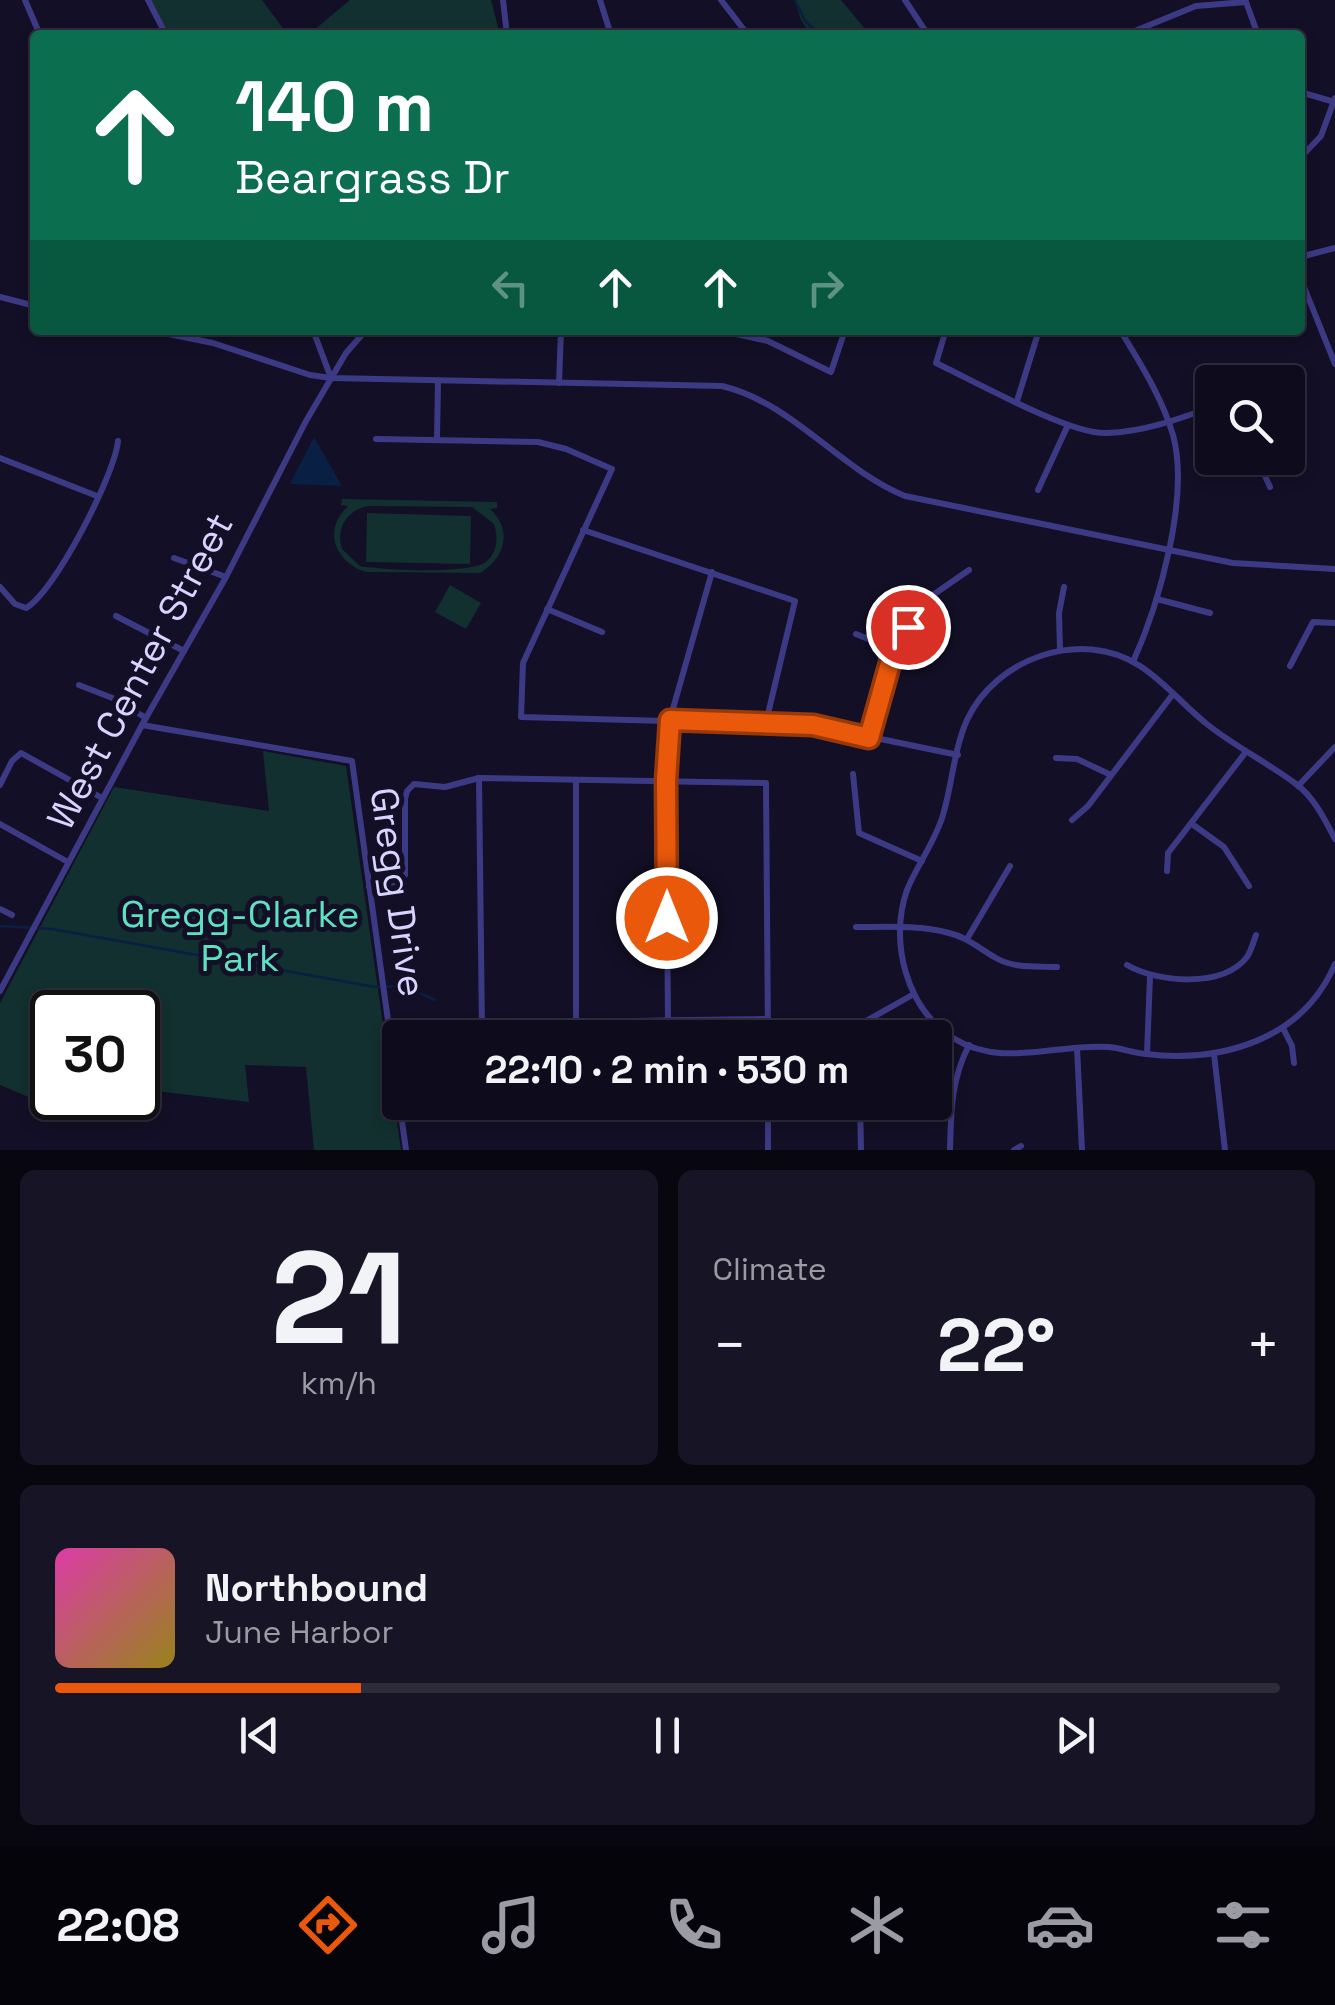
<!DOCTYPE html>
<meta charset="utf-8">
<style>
body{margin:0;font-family:"Space Grotesk",sans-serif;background:#171425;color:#f1f3f6;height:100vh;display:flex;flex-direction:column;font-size:38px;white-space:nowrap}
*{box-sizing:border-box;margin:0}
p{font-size:32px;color:#9b9ba3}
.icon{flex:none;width:55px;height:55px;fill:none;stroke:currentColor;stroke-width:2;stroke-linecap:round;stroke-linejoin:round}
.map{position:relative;height:1150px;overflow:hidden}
.side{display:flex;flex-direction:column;gap:20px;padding:20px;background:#08060f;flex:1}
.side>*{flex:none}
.banner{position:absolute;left:30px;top:30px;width:1275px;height:305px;border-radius:10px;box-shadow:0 5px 15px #0003,0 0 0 2px #2e2b3b;background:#0b6e4f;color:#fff;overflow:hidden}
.buttons{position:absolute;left:1195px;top:365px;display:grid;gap:20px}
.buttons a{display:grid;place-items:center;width:110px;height:110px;border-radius:10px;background:#0e0b1c;box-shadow:0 5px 15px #0003,0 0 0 2px #2e2b3b;font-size:50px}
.speed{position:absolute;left:30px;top:990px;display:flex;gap:20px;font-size:50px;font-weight:700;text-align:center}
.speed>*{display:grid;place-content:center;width:130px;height:130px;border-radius:50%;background:#0e0b1c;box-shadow:0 5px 15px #0003,0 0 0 2px #2e2b3b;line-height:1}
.speed .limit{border:5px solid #111;border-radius:15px;background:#fff;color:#111}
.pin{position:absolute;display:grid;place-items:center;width:85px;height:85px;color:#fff;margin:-42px;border:5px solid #fff;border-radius:50%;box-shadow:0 2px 10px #0007}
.me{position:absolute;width:110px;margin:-55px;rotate:0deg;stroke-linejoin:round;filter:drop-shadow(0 0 8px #0008)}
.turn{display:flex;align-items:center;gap:35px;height:210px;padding:0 40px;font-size:45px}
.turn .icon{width:130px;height:130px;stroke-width:2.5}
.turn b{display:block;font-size:70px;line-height:85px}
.lanes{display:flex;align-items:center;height:95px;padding:0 40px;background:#0003;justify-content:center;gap:50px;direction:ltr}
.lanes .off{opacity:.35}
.big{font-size:75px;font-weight:700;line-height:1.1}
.side .tile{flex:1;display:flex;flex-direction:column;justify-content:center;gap:15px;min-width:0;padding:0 35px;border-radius:15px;background:#171425}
.side .dial{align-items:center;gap:0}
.dial b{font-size:130px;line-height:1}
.song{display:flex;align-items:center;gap:30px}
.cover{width:120px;height:120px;border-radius:15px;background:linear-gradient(135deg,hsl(320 70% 55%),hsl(50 70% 35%))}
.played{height:10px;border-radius:5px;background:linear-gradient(90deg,#ea580c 25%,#2e2b3b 25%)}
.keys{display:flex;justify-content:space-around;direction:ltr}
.heat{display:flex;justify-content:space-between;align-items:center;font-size:55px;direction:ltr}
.side .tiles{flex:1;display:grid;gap:20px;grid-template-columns:1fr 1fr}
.tile:last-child{grid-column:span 2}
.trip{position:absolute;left:382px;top:1020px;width:570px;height:100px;border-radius:10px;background:#0e0b1c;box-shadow:0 5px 15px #0003,0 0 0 2px #2e2b3b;font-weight:700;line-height:100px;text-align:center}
.menu{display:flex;height:160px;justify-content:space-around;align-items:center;background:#06040b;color:#9b9ba3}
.menu .icon{width:70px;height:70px}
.menu .current{color:#ea580c}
.menu b{font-size:45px;color:#f1f3f6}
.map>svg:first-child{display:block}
.green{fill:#12302f;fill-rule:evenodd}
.water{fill:#0a1f44}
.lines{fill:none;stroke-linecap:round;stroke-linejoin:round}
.stream{stroke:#0a1f44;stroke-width:2.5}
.minor{stroke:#3d3a85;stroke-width:6}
.route-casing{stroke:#983908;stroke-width:25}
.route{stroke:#ea580c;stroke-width:18}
.labels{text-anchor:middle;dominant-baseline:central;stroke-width:10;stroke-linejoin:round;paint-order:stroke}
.street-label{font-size:38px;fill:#d9d4ff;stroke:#130f26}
.park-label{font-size:38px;fill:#5fe0c0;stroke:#130f26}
</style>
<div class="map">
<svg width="1335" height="1150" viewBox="0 0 1335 1150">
<rect width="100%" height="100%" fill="#130f26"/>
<g class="green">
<path d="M146 0H262L288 35H166Z"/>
<path d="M350 0H491L500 35H308Z"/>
<path d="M795 0H841L870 35H811L801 20Z"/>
<path d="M342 499 497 502V508L490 509C513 530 505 558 480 573L366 572C335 562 322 530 348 506L341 505ZM369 506 472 507 494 524C498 537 498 551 487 561 471 575 382 570 360 566L342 549C335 528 348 509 369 506Z"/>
<path d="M367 513 471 516 470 564 366 562Z"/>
<path d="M450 585 481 603 466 629 435 612Z"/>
<path d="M263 751 346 766 401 1150H314L306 1067 245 1065 249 1102 156 1091 134 1112 107 1098H138V1012H52V1098H76L66 1113 0 1085V1003L114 787 269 811Z"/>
</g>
<path class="water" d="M314 437 342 486 290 484Z"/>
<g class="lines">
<g class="stream">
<path d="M795 0 805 21 820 35"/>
<path d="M0 926 52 929 375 987 404 986 435 1000"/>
</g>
<g class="minor">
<path d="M25 0 40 35"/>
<path d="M148 0 166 35"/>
<path d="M503 0 507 35"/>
<path d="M600 0 611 35"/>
<path d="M721 0 748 35"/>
<path d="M905 0 928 35"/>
<path d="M1125 35 1196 6 1246 2 1258 35"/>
<path d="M1300 92 1335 102"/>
<path d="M1300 158 1321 136 1335 98"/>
<path d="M1300 257 1335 248"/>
<path d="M1300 277 1335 364"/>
<path d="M0 297 35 306"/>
<path d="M149 330 213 343 310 375 331 378 722 386C793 403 839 469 905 496L1233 563 1335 569"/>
<path d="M313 330 331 378"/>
<path d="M718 330 768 341 831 372 845 330"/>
<path d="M946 330 936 363C974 381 1070 435 1107 433 1143 432 1179 419 1212 407"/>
<path d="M1120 330C1140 363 1162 397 1173 435 1190 497 1159 604 1133 662"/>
<path d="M559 383 561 330"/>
<path d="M1017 401 1039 330"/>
<path d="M437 438 438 381"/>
<path d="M376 439 538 442 566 449 612 469 523 663 521 717 813 725 958 755"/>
<path d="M0 458 97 496"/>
<path d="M1264 458 1265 476 1270 487"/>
<path d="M1038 490 1068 425"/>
<path d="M583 530 795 601 766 722"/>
<path d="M174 558 226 577"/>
<path d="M0 587 15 604 26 608C55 592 115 474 118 441"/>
<path d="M1157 599 1210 613"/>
<path d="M547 609 602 632"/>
<path d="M116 616 184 651"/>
<path d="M856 634 895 650"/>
<path d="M1060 650 1059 613 1064 587"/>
<path d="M1290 666 1313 622 1335 623"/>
<path d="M79 685 115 699 146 718"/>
<path d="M142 725 352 761 406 1150"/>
<path d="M869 737 892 656 920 604 969 570"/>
<path d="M1056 758 1077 759 1111 775"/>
<path d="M853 774 859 833 922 861"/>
<path d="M479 778 482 1031"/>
<path d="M0 785 12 761 21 753 102 798"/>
<path d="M1298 786 1335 747"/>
<path d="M1072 820 1088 806 1173 694"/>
<path d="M0 824 68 862"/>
<path d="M1192 824 1224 847 1249 886"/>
<path d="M1335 839C1325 820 1314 797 1296 784 1268 763 1236 747 1208 725 1185 707 1165 682 1140 666 1081 627 995 659 967 720 954 749 952 785 943 815 935 842 917 865 907 890 889 941 906 1008 953 1038 1002 1069 1056 1043 1109 1047 1121 1048 1133 1053 1146 1054 1221 1063 1303 1040 1335 964"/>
<path d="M1167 871 1168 853 1245 753"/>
<path d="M369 887 399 881 405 875V799L407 791 414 784 445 787 479 778 766 783 768 1038"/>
<path d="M0 909 12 915"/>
<path d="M856 927C886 927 919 925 949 933 967 937 980 949 996 958 1015 969 1037 966 1057 967"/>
<path d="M967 939 1010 866"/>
<path d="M1127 965C1156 982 1222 989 1247 957 1251 951 1253 943 1256 935"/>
<path d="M0 991 142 725 226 577 306 421 346 353 366 330"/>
<path d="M668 1021 666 781 670 719 712 572"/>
<path d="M576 1023V780"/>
<path d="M1283 1028 1292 1046 1294 1063"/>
<path d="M447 1038C552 1018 661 1021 768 1019"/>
<path d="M859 1038V1025L914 994"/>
<path d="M1077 1048 1082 1150"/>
<path d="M1147 1054 1150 976"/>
<path d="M1214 1054 1225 1150"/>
<path d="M768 1102V1150"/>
<path d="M860 1102 861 1150"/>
<path d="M950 1150C951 1111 951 1080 969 1045"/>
<path d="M1014 1150 1021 1146"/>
</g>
</g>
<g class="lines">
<defs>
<path id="route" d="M667 918 666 781 670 720 813 725 869 738 892 656 908 627"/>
</defs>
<use href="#route" class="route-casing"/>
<use href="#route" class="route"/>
</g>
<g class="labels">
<g class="street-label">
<text transform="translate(140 671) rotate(-62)">West Center Street</text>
<text transform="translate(398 892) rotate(82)">Gregg Drive</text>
</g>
<g class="park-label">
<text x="240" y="914">Gregg-Clarke<tspan x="240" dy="44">Park</tspan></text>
</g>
</g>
</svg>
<div class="buttons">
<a><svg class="icon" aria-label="search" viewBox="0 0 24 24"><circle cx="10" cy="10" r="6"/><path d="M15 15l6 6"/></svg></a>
</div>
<div class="speed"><div class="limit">30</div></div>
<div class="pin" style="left:908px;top:627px;background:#d93025"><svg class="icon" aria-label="arrive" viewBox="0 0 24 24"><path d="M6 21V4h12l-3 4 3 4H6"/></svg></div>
<svg class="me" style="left:667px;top:918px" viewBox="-20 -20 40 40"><circle r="17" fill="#ea580c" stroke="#fff" stroke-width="3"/><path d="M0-11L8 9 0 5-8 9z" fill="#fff"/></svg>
<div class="trip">22:10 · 2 min · 530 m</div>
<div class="banner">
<div class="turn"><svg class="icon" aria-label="ahead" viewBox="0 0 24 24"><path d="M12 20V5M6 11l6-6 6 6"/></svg><div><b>140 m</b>Beargrass Dr</div></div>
<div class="lanes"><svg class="icon off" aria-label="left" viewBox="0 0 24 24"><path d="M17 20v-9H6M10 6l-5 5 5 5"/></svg><svg class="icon" aria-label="ahead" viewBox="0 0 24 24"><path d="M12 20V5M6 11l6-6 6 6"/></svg><svg class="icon" aria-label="ahead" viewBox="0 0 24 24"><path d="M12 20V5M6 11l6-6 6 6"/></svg><svg class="icon off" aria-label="right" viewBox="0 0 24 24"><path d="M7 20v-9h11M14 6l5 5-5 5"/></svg></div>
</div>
</div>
<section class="side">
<div class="tiles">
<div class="tile dial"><b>21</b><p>km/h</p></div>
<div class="tile"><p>Climate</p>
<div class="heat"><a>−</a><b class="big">22°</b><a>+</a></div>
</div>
<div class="tile">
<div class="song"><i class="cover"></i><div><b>Northbound</b><p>June Harbor</p></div></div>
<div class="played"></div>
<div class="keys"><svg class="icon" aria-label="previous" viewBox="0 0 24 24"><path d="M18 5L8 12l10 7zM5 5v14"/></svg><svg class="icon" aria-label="pause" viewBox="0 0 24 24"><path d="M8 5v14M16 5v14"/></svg><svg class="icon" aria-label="next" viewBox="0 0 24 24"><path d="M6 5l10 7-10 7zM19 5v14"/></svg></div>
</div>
</div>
</section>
<nav class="menu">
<b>22:08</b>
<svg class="icon current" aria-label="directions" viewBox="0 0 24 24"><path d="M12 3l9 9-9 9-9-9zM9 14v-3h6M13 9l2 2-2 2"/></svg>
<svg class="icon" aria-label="music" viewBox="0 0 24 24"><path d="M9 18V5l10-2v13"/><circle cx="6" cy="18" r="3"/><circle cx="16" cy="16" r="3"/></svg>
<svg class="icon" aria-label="phone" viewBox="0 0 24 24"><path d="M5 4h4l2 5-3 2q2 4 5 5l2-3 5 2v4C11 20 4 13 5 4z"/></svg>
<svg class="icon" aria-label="climate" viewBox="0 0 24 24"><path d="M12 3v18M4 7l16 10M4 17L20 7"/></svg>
<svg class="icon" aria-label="car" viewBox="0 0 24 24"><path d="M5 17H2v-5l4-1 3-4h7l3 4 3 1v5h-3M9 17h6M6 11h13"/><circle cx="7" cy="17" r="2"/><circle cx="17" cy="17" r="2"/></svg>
<svg class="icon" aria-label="filters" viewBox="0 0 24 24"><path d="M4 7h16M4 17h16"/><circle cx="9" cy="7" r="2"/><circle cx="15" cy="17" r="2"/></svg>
</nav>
